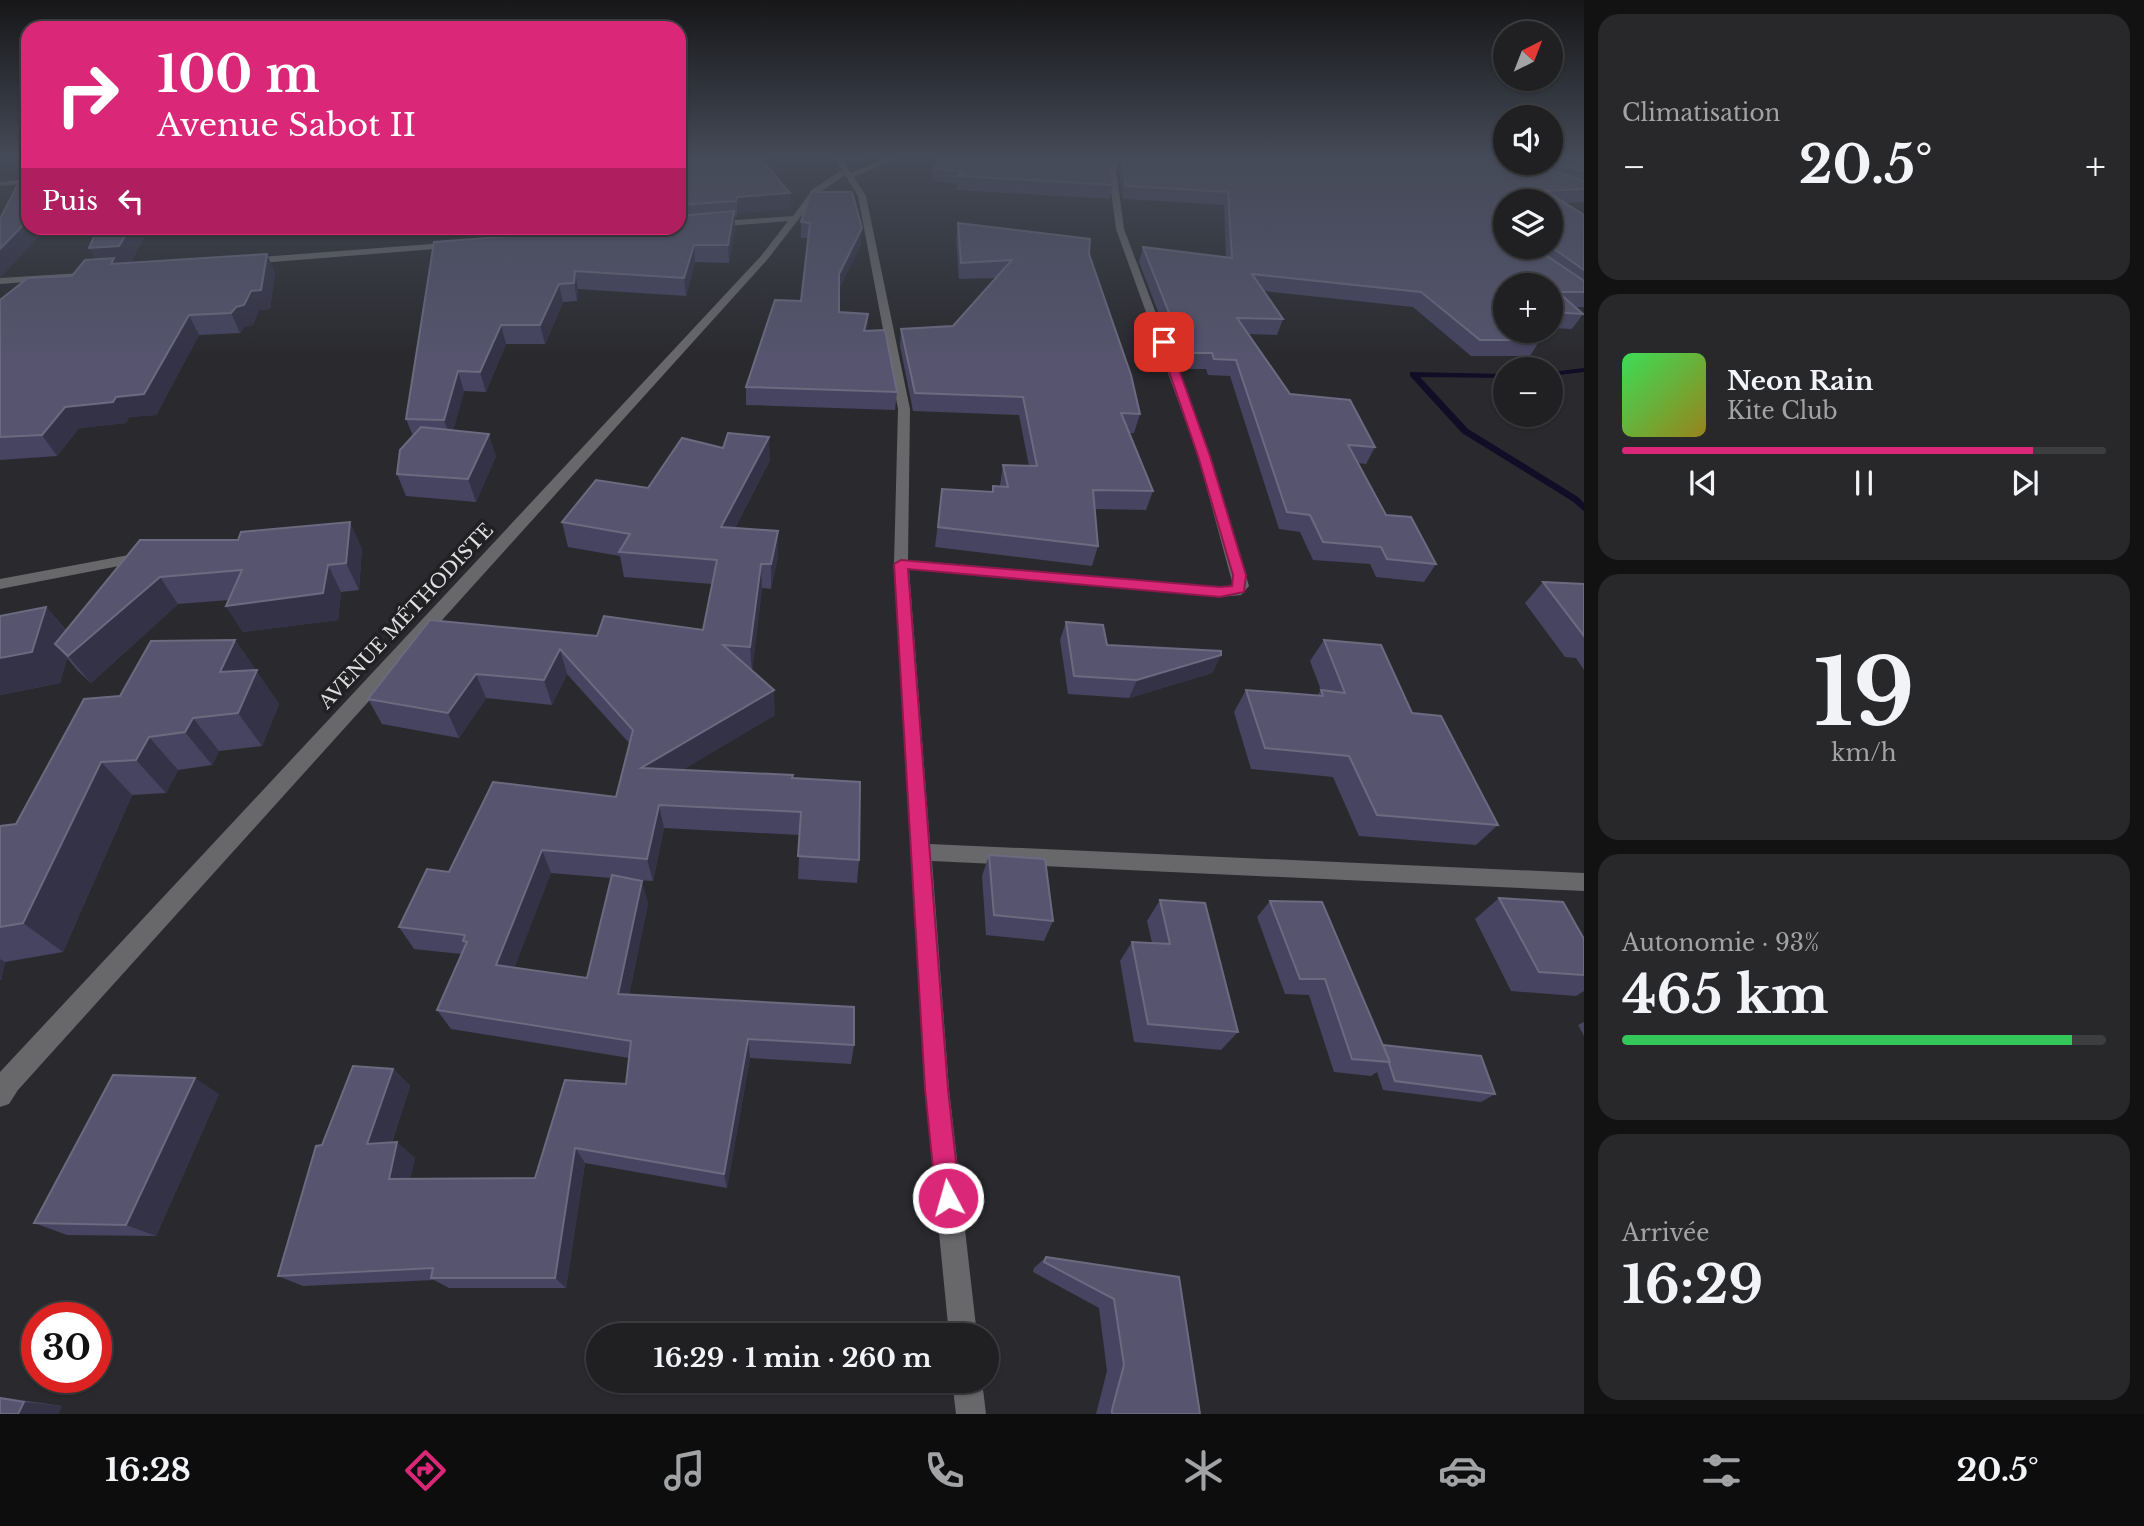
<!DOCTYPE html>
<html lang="fr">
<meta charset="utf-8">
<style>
body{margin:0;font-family:"Libre Baskerville",serif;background:#28282a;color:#f1f3f6;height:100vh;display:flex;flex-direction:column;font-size:26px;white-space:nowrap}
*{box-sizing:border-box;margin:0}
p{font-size:23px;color:#a2a3a5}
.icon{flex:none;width:38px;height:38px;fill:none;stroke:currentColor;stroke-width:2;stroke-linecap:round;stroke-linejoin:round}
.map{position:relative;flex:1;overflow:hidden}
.details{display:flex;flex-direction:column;gap:14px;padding:14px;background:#121213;width:560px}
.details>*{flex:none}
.banner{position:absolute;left:21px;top:21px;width:665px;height:214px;border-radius:21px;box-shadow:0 2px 5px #0004,0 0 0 2px #3d3e40;background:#db2777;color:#fff;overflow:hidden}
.needle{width:46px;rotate:42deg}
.fabs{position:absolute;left:1493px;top:21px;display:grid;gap:14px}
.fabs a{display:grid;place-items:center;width:70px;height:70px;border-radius:50%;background:#202022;box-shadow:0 2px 5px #0004,0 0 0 2px #3d3e40;font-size:35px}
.speed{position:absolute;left:21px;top:1302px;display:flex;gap:14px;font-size:35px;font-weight:700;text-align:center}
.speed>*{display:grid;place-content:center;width:91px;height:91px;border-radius:50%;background:#202022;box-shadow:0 2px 5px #0004,0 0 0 2px #3d3e40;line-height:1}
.speed .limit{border:10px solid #d22;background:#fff;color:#111}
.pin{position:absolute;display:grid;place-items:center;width:60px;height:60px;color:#fff;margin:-30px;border-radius:14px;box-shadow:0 4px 10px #0006}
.me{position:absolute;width:77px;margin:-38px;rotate:354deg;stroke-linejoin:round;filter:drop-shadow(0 0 5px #0008)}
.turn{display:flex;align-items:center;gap:24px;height:147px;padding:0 21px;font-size:32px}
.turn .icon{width:91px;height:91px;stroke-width:2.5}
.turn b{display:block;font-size:49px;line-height:60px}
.then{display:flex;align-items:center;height:66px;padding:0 21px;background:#0003;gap:14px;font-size:26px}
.big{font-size:52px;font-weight:700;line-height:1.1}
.details .tile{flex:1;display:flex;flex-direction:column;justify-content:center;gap:10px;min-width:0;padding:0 24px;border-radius:21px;background:#28282a}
.details .dial{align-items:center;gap:0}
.dial b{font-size:91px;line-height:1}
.song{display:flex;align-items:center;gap:21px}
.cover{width:84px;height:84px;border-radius:10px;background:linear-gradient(135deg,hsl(130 70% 55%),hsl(50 70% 35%))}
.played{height:7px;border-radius:4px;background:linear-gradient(90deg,#db2777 85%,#3d3e40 85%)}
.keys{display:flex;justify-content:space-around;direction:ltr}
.heat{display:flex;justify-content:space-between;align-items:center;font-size:38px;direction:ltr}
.charge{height:10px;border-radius:5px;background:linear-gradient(90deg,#34c759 93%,#3d3e40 0)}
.trip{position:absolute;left:586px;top:1323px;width:413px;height:70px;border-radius:35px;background:#202022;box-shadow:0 2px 5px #0004,0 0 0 2px #3d3e40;font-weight:700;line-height:70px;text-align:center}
.tabs{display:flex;height:112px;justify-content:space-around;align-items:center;background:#0d0d0e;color:#a2a3a5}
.tabs .icon{width:49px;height:49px}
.tabs .active{color:#db2777}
.tabs b{font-size:32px;color:#f1f3f6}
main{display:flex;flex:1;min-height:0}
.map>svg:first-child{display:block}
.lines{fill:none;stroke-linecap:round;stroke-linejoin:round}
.stream{fill:#110d27;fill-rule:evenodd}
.minor{fill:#68686a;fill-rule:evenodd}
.wall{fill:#464460;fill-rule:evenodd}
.shaded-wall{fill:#343246}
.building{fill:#56546e;stroke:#6c6a80;stroke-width:2}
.route{fill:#db2777;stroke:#8e194d;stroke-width:2}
.labels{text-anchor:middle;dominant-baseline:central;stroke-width:7;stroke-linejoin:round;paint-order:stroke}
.street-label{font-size:19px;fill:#dfdfe1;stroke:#212124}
</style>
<main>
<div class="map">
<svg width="1584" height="1414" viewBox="0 0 1584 1414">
<rect width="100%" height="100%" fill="#2a2a2e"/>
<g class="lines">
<g class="stream">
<path d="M1584 368V372L1550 376V372Z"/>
<path d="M1410 372 1505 374V378L1420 377 1468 429 1578 497 1584 503V511L1572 501 1462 433 1410 376Z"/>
</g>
<g class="minor">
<path d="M834 158H842L851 173 887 158H897L854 177 866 196 910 409 908 560 1220 587 1233 585 1198 456 1116 229 1108 169 1116 158H1123L1116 169 1124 229 1210 456 1249 586 1241 595 1220 597 909 569 930 844 1584 873V891L932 861 949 1089 977 1335H949L925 1089 894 564 898 409 858 196 845 175 819 193 767 260 18 1090 9 1104 0 1107V1072L761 256 788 221 679 230 675 228H679V224L793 216 813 189 842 170Z"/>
<path d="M28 179V183L0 186V182Z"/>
<path d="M457 242 460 247 248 264 243 261 248 258Z"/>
<path d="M97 272V276L94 277 0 284V278Z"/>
<path d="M145 552 150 554V560L0 589V579Z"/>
<path d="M952 1381H982L986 1414H956Z"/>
</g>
</g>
<g class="wall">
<path d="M679 158 790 193V209L737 213V217H734L735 228 729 263 695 262 686 296 578 289 577 301 563 302 545 344H506L486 392 464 391 453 430 496 456 476 502 406 496 397 474 413 436 406 419 513 236 514 228H679Z"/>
<path d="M1122 158H1505V163H1550V158H1584V202L1565 203 1584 215V307H1575L1583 314 1572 329 1550 328V285H1505V331L1540 340 1530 356H1471L1413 307 1264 291 1283 319 1277 335 1248 334 1290 394 1375 447 1366 464 1358 463 1386 515 1436 564 1424 582 1376 577 1370 564 1313 560 1300 532 1279 529 1230 376 1208 375 1206 369H1180L1139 262 1143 247 1226 258 1224 205 1123 199 1119 170ZM1505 201H1550V247H1505Z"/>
<path d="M1110 162 1113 185 1109 199 956 190 957 184 932 181 933 168Z"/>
<path d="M811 192 861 244 839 289V312L868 314 867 331 897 392 895 410 746 405V387L801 301 808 238H801V222Z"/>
<path d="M958 223 1089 254 1140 414 1134 433H1129L1153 491 1146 510 1095 509 1098 546 1092 566 935 547 942 489 992 492 993 486H1000L1003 465 1029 466 1019 415 913 411 900 346 901 329 953 326 996 278 959 279 956 239Z"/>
<path d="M131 262 275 273 270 309 259 310 253 325 245 326 240 333 199 335 156 415 129 417 126 423 79 428 57 456 0 460V300L72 276Z"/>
<path d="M770 460 735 528 778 531V555L771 589 762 588 752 670 775 715 682 770 793 778 859 860 857 883 798 879 800 835 664 828 653 881 635 880 648 903 629 995 854 1045 851 1064 750 1058 727 1188 585 1163 566 1288H449L434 1280 303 1286 278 1276 322 1145 393 1069 410 1086 392 1142 415 1158 410 1178H535L626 1084 629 1058 451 1029 437 1010 461 954 414 949 399 927 449 872 616 797 630 744 567 674 552 705 486 698 459 738 382 724 368 699 597 636 703 630 712 584 624 577 620 556 568 547 562 522 648 488ZM551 873 611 878 587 978 514 967Z"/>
<path d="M140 540 362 548 359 590 341 592 338 620 243 632 226 606 229 600 178 604 91 683 78 671 67 658 60 683 0 695V616L46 607 66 630Z"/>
<path d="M1543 582 1584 584V670L1576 658 1565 657 1525 603Z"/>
<path d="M1066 622 1107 645 1221 655 1212 673 1129 698 1068 694 1060 640Z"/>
<path d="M235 640 279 704 262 746 219 751 212 765 178 770 166 793 132 795 63 952 5 962 1 980H0V826L16 824 120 696Z"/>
<path d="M1324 640 1412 713 1498 825 1476 845 1359 836 1333 777 1251 769 1234 712 1246 690 1317 696 1321 690 1310 661Z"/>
<path d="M989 855 1053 921 1044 941 986 935 982 876Z"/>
<path d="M1499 898 1584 939V991L1576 996 1511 991 1475 919Z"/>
<path d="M1160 900 1238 1032 1221 1050 1134 1042 1120 961 1132 942 1152 943 1147 921Z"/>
<path d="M1270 901 1383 1045 1495 1094 1481 1102 1383 1090 1377 1072 1371 1076 1334 1072 1309 995 1285 994 1257 917Z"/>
<path d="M1584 1022V1036L1578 1025Z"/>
<path d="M219 1094 156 1236 67 1235 34 1223Z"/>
<path d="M1046 1257 1179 1277 1200 1414H1096L1107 1371 1099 1308 1033 1272 1034 1268Z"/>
<path d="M0 1397 62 1406 58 1414H0Z"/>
</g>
<g class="shaded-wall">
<path d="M851 158H873L851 164Z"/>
<path d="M790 193V209L737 213V217V197Z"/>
<path d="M734 211 735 228 729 263 728 245Z"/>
<path d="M28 220V228H47L3 275 0 277V249Z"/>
<path d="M130 228H149L130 265 100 268 89 248Z"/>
<path d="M862 228 861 244 838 291 839 274Z"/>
<path d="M694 245 695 262 686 296 684 278Z"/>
<path d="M267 254 275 273 270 309 259 310 253 325 245 326 240 333 231 313 236 307Z"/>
<path d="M575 271 578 289 577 301 574 283Z"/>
<path d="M559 284 563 302 545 344 540 325Z"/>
<path d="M868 314 867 331H864Z"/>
<path d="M189 315 199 335 156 415 129 417 126 423 79 428 57 456 42 435 65 407 116 397Z"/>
<path d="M501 325 506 344 486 392 480 372Z"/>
<path d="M458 371 464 391 451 440 444 420Z"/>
<path d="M489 434 496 456 476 502 468 479Z"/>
<path d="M769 437 770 460 723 551 721 527Z"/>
<path d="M350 522 362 548 359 590 346 563Z"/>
<path d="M778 531V555L771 589V564Z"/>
<path d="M761 564 762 588 752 672 750 647Z"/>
<path d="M328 565 341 592 338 620 243 632 226 606Z"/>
<path d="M160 577 178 604 91 683 68 656Z"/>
<path d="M46 607 72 638 55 644 67 658 60 683 0 695V658Z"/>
<path d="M235 640 279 704 262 746 238 713 220 672Z"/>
<path d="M560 649 567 674 552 705 544 680Z"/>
<path d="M1221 655 1212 673 1129 698 1137 680Z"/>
<path d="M476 674 486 698 459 738 448 713Z"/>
<path d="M774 690 775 715 646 792 641 768Z"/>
<path d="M193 718 219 751 212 765 185 732Z"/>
<path d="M149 737 178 770 166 793 136 760Z"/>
<path d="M101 762 132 795 63 952 23 923Z"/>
<path d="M659 805 664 828 653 881 647 859Z"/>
<path d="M542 850 551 873 508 985 496 965Z"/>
<path d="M642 881 648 903 625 1014 618 994Z"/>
<path d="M0 959 5 962 1 980 0 979Z"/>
<path d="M748 1039 750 1058 727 1188 724 1174Z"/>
<path d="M393 1069 410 1086 386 1159 367 1144Z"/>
<path d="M195 1078 219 1094 156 1236 126 1225Z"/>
<path d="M397 1142 415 1158 407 1193 389 1179Z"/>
<path d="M575 1148 585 1163 566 1288 555 1278Z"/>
<path d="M24 1402 62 1406 58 1414H18Z"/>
</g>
<g class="building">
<path d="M679 158H760L790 193 737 197 736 201 679 205Z"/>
<path d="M942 158H1109L1113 185 958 176 962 172 933 168Z"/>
<path d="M1122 158H1505V163H1530L1584 181V189L1546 191 1584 215V270L1550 246V201H1505V247H1534L1584 281V292H1558L1583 314 1550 312V285H1505V310H1501L1505 313V331H1528L1540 340H1480L1421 292 1252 274 1283 319 1237 318 1290 394 1350 400 1375 447 1348 445 1386 515 1411 517 1436 564 1387 559 1381 547 1323 542 1310 515 1287 512 1236 360 1214 359 1212 353H1185L1143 247 1232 258 1228 192 1126 186Z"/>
<path d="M1550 158H1584V172L1550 161Z"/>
<path d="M28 177V220L0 249V219L21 178Z"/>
<path d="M811 192H852L862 228 839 274V312L868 314 864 331 885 330 897 392 746 387 775 300 801 301 810 223 801 222Z"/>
<path d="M734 211 728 245H694L684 278 575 271 574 283 559 284 540 325H501L480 372 458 371 444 420 406 419 434 242 513 236V228H679V216Z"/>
<path d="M958 223 1090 239 1089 254 1131 375 1140 414 1121 413 1153 491 1093 490 1098 546 938 527 942 489 993 492V486L1008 487 1003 465 1037 466 1023 397 915 393 901 329 953 326 1012 260 961 263Z"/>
<path d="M98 228H130L119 246 89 248Z"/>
<path d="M267 254 261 290 251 291 244 305 236 307 231 313 189 315 144 394 116 397 113 402 65 407 42 435 0 437V300L28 278 72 276 85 260 114 258 111 264Z"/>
<path d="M421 427 489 434 468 479 397 474 400 450Z"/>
<path d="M728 433 769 437 721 527 778 531 771 564H761L750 647 723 645 774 690 641 768 793 775 792 778 860 782 859 860 798 856 801 812 659 805 647 859 542 850 496 965 587 978 612 875 642 881 618 994 854 1007V1045L748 1039 724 1174 575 1148 555 1278H431L433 1268 278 1276 316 1146 322 1145 353 1066 393 1069 367 1144 397 1142 389 1179 535 1178 565 1080 626 1084 631 1041 437 1010 467 942 463 941 465 935 399 927 427 869 449 872 493 782 616 797 633 730 560 649 544 680 476 674 448 713 368 699 430 620 597 636 604 616 703 630 717 560 619 552 630 534 562 522 596 480 648 488 682 438 723 448Z"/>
<path d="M350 522 346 563 328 565 323 593 226 606 242 570 160 577 68 656 55 644 140 540H238L241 532Z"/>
<path d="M1543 582 1584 584V636Z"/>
<path d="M46 607 32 652 0 658V616Z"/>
<path d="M1066 622 1103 625 1107 645 1221 651V655L1137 680 1074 676Z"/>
<path d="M235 640 220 672 257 670 238 713 193 718 185 732 149 737 136 760 101 762 23 923 0 927V826L16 824 84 699 120 696 151 641Z"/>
<path d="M1324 640 1381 645 1412 713 1441 716 1498 825 1377 815 1349 756 1265 748 1246 690 1323 696 1321 690 1345 693Z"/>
<path d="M989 855 1045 859 1053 921 994 915Z"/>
<path d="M1499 898 1563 902 1584 939V975L1539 972Z"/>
<path d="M1160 900 1205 903 1238 1032 1148 1024 1132 942 1170 944Z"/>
<path d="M1270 901 1322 902 1390 1062 1352 1059 1325 979H1300Z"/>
<path d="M1383 1045 1481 1056 1495 1094 1395 1081 1389 1063 1390 1062Z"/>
<path d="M113 1075 195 1078 126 1225 34 1223Z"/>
<path d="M1046 1257 1179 1277 1200 1414H1112V1410L1124 1365 1114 1299 1044 1262Z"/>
<path d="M0 1398 24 1402 18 1414H0Z"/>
</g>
<linearGradient id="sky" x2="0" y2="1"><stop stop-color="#171719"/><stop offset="0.44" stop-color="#444a57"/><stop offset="1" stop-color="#444a57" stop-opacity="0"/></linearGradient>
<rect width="1584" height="356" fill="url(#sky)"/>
<path class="route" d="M1164 339 1169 342 1210 456 1246 575 1244 592 1220 597 908 569 948 1089 960 1198 957 1207 948 1210 940 1207 936 1198 925 1089 894 564 901 560 1220 587 1232 586 1233 575 1198 456 1159 342Z"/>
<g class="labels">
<g class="street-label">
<text transform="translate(406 616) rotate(-47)">AVENUE MÉTHODISTE</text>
</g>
</g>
</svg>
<div class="fabs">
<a><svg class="needle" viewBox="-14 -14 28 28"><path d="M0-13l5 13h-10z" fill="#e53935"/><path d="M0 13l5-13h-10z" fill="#a2a3a5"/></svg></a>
<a><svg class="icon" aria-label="sound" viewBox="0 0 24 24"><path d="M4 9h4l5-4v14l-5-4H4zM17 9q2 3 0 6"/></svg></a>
<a><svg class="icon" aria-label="layers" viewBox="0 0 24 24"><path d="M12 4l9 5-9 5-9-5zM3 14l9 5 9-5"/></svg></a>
<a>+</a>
<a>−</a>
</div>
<div class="speed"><div class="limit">30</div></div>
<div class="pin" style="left:1164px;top:342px;background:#d93025"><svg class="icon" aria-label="arrive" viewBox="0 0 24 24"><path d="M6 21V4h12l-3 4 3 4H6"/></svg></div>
<svg class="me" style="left:948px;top:1198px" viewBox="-20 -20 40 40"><circle r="17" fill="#db2777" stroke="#fff" stroke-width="3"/><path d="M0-11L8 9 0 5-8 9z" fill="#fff"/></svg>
<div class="trip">16:29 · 1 min · 260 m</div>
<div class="banner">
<div class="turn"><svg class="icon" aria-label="right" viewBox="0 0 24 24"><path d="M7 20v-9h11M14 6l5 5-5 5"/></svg><div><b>100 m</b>Avenue Sabot II</div></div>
<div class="then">Puis<svg class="icon" aria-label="left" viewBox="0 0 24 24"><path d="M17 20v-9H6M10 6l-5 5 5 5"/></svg></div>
</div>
</div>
<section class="details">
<div class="tile"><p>Climatisation</p>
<div class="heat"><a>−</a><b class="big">20.5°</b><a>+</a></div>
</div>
<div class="tile">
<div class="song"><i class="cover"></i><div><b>Neon Rain</b><p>Kite Club</p></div></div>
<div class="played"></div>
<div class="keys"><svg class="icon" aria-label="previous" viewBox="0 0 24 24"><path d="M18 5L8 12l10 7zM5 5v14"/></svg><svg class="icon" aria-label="pause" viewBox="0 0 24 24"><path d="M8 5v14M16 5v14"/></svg><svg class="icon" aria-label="next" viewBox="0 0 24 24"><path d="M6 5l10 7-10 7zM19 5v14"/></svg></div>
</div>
<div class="tile dial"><b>19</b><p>km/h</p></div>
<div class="tile"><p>Autonomie · 93%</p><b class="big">465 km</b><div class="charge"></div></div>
<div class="tile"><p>Arrivée</p><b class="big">16:29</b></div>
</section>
</main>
<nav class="tabs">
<b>16:28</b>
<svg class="icon active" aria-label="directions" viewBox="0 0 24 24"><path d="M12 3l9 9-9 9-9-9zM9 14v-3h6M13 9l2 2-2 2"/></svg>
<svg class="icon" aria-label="music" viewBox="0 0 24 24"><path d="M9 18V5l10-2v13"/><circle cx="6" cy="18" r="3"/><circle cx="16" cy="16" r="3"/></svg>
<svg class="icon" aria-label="phone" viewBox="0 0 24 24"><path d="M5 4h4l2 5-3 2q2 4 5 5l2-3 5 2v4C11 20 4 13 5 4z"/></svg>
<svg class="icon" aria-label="climate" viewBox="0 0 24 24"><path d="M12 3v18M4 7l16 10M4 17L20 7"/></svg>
<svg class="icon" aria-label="car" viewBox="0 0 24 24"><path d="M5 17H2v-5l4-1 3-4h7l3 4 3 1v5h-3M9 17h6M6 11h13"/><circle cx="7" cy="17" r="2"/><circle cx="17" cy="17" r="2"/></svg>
<svg class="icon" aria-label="filters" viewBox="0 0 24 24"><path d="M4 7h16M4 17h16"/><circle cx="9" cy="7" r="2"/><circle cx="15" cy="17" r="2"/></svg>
<b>20.5°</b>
</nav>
